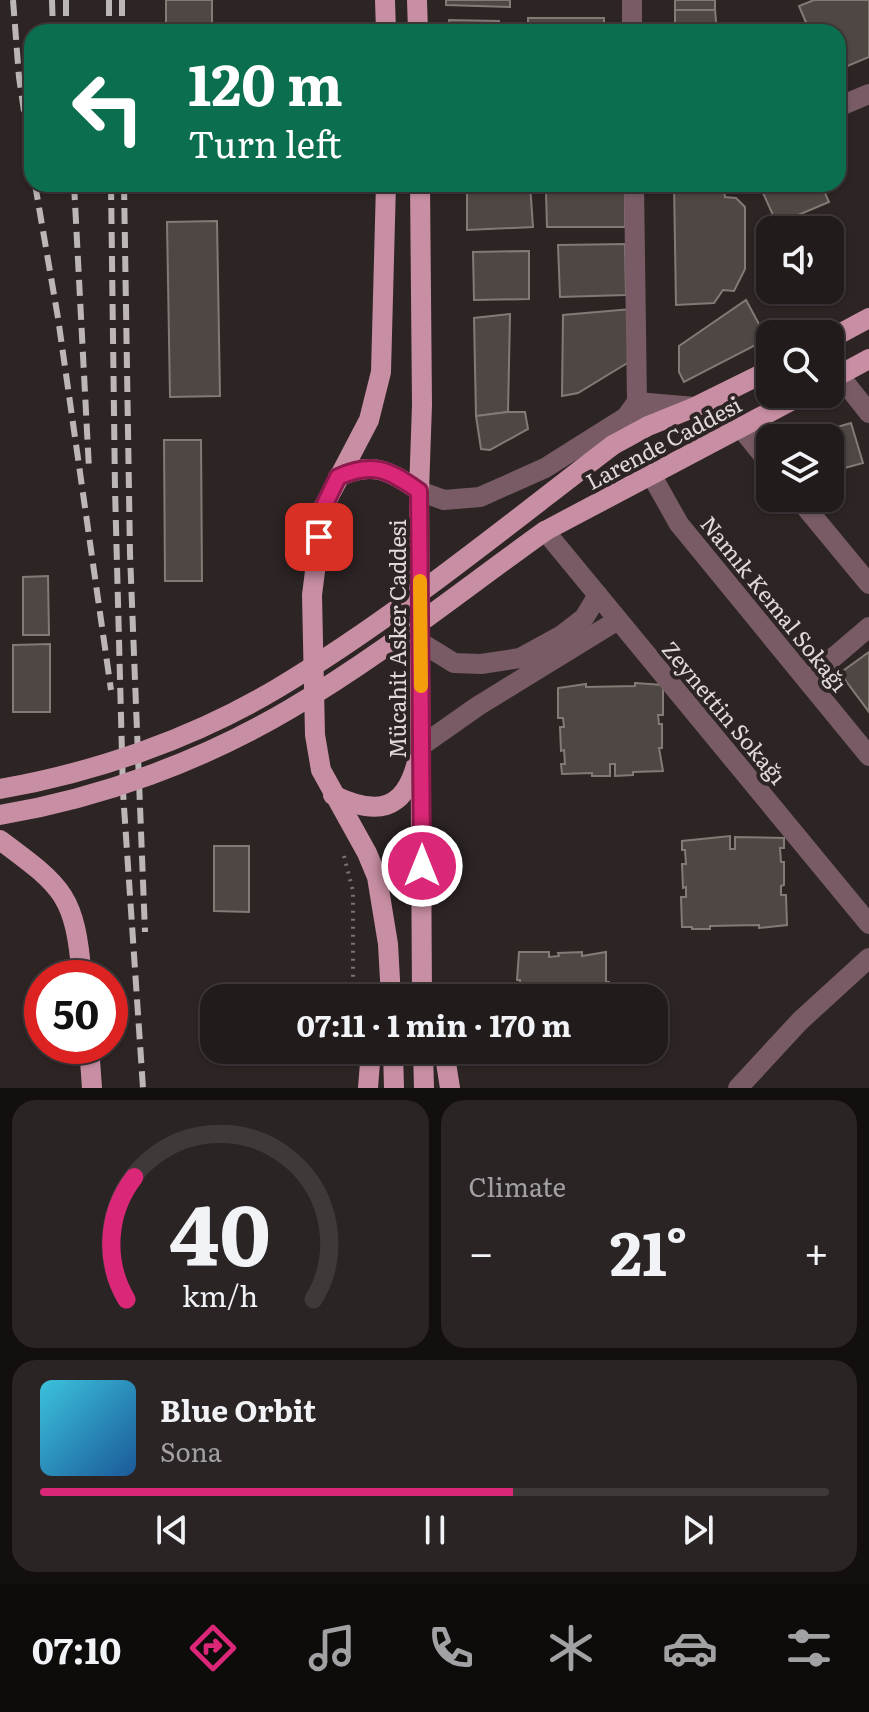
<!DOCTYPE html>
<meta charset="utf-8">
<style>
body{margin:0;font-family:Literata,serif;background:#2a2424;color:#f1f3f6;height:100vh;display:flex;flex-direction:column;font-size:30px;white-space:nowrap}
*{box-sizing:border-box;margin:0}
p{font-size:26px;color:#a2a1a3}
.icon{flex:none;width:44px;height:44px;fill:none;stroke:currentColor;stroke-width:2;stroke-linecap:round;stroke-linejoin:round}
.map{position:relative;height:1088px;overflow:hidden}
.sheet{display:flex;flex-direction:column;gap:12px;padding:12px;background:#130f0f;flex:1}
.sheet>*{flex:none}
.hud{position:absolute;left:24px;top:24px;width:822px;height:168px;border-radius:24px;box-shadow:0 2px 6px #0004,0 0 0 2px #3f393a;background:#0b6e4f;color:#fff;overflow:hidden}
.fabs{position:absolute;left:756px;top:216px;display:grid;gap:16px}
.fabs a{display:grid;place-items:center;width:88px;height:88px;border-radius:16px;background:#221b1b;box-shadow:0 2px 6px #0004,0 0 0 2px #3f393a;font-size:40px}
.speed{position:absolute;left:24px;top:960px;display:flex;gap:16px;font-size:40px;font-weight:700;text-align:center}
.speed>*{display:grid;place-content:center;width:104px;height:104px;border-radius:50%;background:#221b1b;box-shadow:0 2px 6px #0004,0 0 0 2px #3f393a;line-height:1}
.speed .limit{border:12px solid #d22;background:#fff;color:#111}
.pin{position:absolute;display:grid;place-items:center;width:68px;height:68px;color:#fff;margin:-34px;border-radius:16px;box-shadow:0 4px 12px #0006}
.me{position:absolute;width:88px;margin:-44px;rotate:0deg;stroke-linejoin:round;filter:drop-shadow(0 0 6px #0008)}
.turn{display:flex;align-items:center;gap:28px;height:168px;padding:0 32px;font-size:36px}
.turn .icon{width:104px;height:104px;stroke-width:2.5}
.turn b{display:block;font-size:56px;line-height:68px}
.big{font-size:60px;font-weight:700;line-height:1.1}
.sheet .tile{flex:1;display:flex;flex-direction:column;justify-content:center;gap:12px;min-width:0;padding:0 28px;border-radius:24px;background:#2a2424}
.sheet .dial{align-items:center;gap:0}
.dial svg{height:208px;overflow:visible;fill:none;stroke:#3f393a;stroke-width:7;stroke-linecap:round;text-anchor:middle}
.dial text{fill:#f1f3f6;stroke:none}
.song{display:flex;align-items:center;gap:24px}
.cover{width:96px;height:96px;border-radius:12px;background:linear-gradient(135deg,hsl(190 70% 55%),hsl(210 70% 35%))}
.played{height:8px;border-radius:4px;background:linear-gradient(90deg,#db2777 60%,#3f393a 60%)}
.keys{display:flex;justify-content:space-around;direction:ltr}
.heat{display:flex;justify-content:space-between;align-items:center;font-size:44px;direction:ltr}
.sheet .tiles{flex:1;display:grid;gap:12px;grid-template-columns:1fr 1fr}
.tile:last-child{grid-column:span 2}
.trip{position:absolute;left:200px;top:984px;width:468px;height:80px;border-radius:24px;background:#221b1b;box-shadow:0 2px 6px #0004,0 0 0 2px #3f393a;font-weight:700;line-height:80px;text-align:center}
.tabs{display:flex;height:128px;justify-content:space-around;align-items:center;background:#0e0b0b;color:#a2a1a3}
.tabs .icon{width:56px;height:56px}
.tabs .active{color:#db2777}
.tabs b{font-size:36px;color:#f1f3f6}
.map>svg:first-child{display:block}
.building{fill:#4f4743;stroke:#837a76;stroke-width:2}
.lines{fill:none;stroke-linecap:round;stroke-linejoin:round}
.path{stroke:#797171;stroke-width:4;stroke-dasharray:2 6;stroke-linecap:butt}
.minor{stroke:#785b65;stroke-width:20}
.major{stroke:#c88ea3;stroke-width:20}
.rail{stroke:#bdb6b6;stroke-width:6;stroke-dasharray:16 8;stroke-linecap:butt}
.major-bridge{stroke:#c88ea3;stroke-width:20}
.route-casing{stroke:#8e194d;stroke-width:20}
.route{stroke:#db2777;stroke-width:14}
.slow{stroke:#f59e0b;stroke-width:14}
.labels{text-anchor:middle;dominant-baseline:central;stroke-width:8;stroke-linejoin:round;paint-order:stroke}
.street-label{font-size:22px;fill:#e0dada;stroke:#2d2424}
</style>
<div class="map">
<svg width="869" height="1088" viewBox="0 0 869 1088">
<rect width="100%" height="100%" fill="#2d2424"/>
<g class="building">
<rect x="166" y="0" width="46" height="32"/>
<path d="M446 0H510V7L446 5Z"/>
<rect x="675" y="0" width="40" height="10"/>
<path d="M814 0H869V57L838 70V32H810L799 6Z"/>
<path d="M675 10H715L717 32H675Z"/>
<rect x="528" y="18" width="76" height="14"/>
<path d="M449 20 499 21V32H449Z"/>
<path d="M806 22 810 32H782Z"/>
<path d="M530 184 533 227 467 230V186Z"/>
<path d="M674 184H723L725 197 736 198 745 207V269L734 291 723 290 714 303 676 305Z"/>
<path d="M759 184H821L829 202 777 224Z"/>
<path d="M625 191V227H547L546 192Z"/>
<path d="M217 221 220 396 170 397 167 222Z"/>
<path d="M625 244 626 295 560 297 558 245Z"/>
<path d="M529 251V299L474 300 473 252Z"/>
<path d="M746 300 767 339 684 382 679 372V346Z"/>
<path d="M631 309 629 362 578 393 562 396 563 315Z"/>
<path d="M510 314 508 412 476 416 474 318Z"/>
<path d="M508 412H525L528 429 490 450 481 449 476 416Z"/>
<path d="M851 423 863 463 830 472V438H809V435Z"/>
<path d="M164 440H201L202 581H165Z"/>
<path d="M48 576 49 635H23V577Z"/>
<path d="M50 644V712H13V645Z"/>
<path d="M869 652V712L840 673Z"/>
<path d="M635 683 663 685V715H658L659 724H662V748H659L663 771 633 772V775L615 776V764H610V776H592V773L562 774 561 764H565L564 750 561 751 560 727H564L563 718H558V688L586 684V687L635 686Z"/>
<path d="M730 836V849H735V837L784 838V848H780L781 862H784V885L781 886V895H786L787 925 759 928V925L710 926V929H692V927H682L681 897H686V887L683 888 682 864H686L685 850H682V841Z"/>
<path d="M214 846H249V912L214 911Z"/>
<path d="M519 952H549V957L559 956 558 953 582 952V956L606 952V982H609L610 998H520V980H517Z"/>
<path d="M521 1050H597H584V1054H561V1051H551V1056L521 1057Z"/>
</g>
<g class="lines">
<path class="path" d="M344 856 353 891V998"/>
<g class="minor">
<path d="M632 0V32"/>
<path d="M838 107 869 94"/>
<path d="M634 184 637 402 642 415"/>
<path d="M839 375 869 413"/>
<path d="M741 428 770 464"/>
<path d="M652 476 679 524 869 756"/>
<path d="M419 491 444 500 480 497 545 468 626 417 637 402 695 407"/>
<path d="M798 498 869 584"/>
<path d="M545 531 869 924"/>
<path d="M420 642 454 663 481 664 520 658 562 635 584 618 598 595"/>
<path d="M807 680 869 627"/>
<path d="M421 746 478 706 618 620"/>
<path d="M738 1088 800 1021 869 958"/>
</g>
<g class="major">
<path d="M385 0 386 32"/>
<path d="M417 0 418 32"/>
<path d="M386 184 381 372 369 420 323 508 312 595 315 735 321 770 367 853 377 877 388 944 391 998"/>
<path d="M420 184 422 405 419 491 422 998"/>
<path d="M830 339 869 318"/>
<path d="M830 380 869 359"/>
<path d="M613 445 648 426 695 407 770 370"/>
<path d="M338 477C372 461 389 470 419 491"/>
<path d="M545 531 804 394"/>
<path d="M333 795C375 815 404 813 417 762"/>
<path d="M0 840C65 888 75 896 82 978"/>
<path d="M89 1046 92 1088"/>
<path d="M393 1050 394 1088"/>
<path d="M423 1050 424 1088"/>
<path d="M444 1050 450 1088"/>
<path d="M368 1088 371 1050"/>
</g>
<g class="rail">
<path d="M13 0 19 77 32 166"/>
<path d="M52 0 53 32"/>
<path d="M66 0V32"/>
<path d="M109 0V32"/>
<path d="M122 0V32"/>
<path d="M35 184 58 318 111 690"/>
<path d="M74 184 89 469"/>
<path d="M111 184 115 489 123 792 143 1088"/>
<path d="M124 184 130 554 145 932"/>
</g>
<g class="major-bridge">
<path d="M0 789C97 772 194 738 278 688 396 617 504 528 613 445"/>
<path d="M0 815C101 798 202 761 290 709 379 657 461 591 545 531"/>
</g>
</g>
<g class="lines">
<defs>
<path id="route" d="M319 537 323 508 338 477C373 461 389 470 419 491L422 866"/>
</defs>
<use href="#route" class="route-casing"/>
<use href="#route" class="route"/>
<path class="slow" d="M420 581 421 686"/>
</g>
<g class="labels">
<g class="street-label">
<text transform="translate(663 442) rotate(-28)">Larende Caddesi</text>
<text transform="translate(775 603) rotate(51)">Namık Kemal Sokağı</text>
<text transform="translate(396 639) rotate(-90)">Mücahit Asker Caddesi</text>
<text transform="translate(725 712) rotate(50)">Zeynettin Sokağı</text>
</g>
</g>
</svg>
<div class="fabs">
<a><svg class="icon" aria-label="sound" viewBox="0 0 24 24"><path d="M4 9h4l5-4v14l-5-4H4zM17 9q2 3 0 6"/></svg></a>
<a><svg class="icon" aria-label="search" viewBox="0 0 24 24"><circle cx="10" cy="10" r="6"/><path d="M15 15l6 6"/></svg></a>
<a><svg class="icon" aria-label="layers" viewBox="0 0 24 24"><path d="M12 4l9 5-9 5-9-5zM3 14l9 5 9-5"/></svg></a>
</div>
<div class="speed"><div class="limit">50</div></div>
<div class="pin" style="left:319px;top:537px;background:#d93025"><svg class="icon" aria-label="arrive" viewBox="0 0 24 24"><path d="M6 21V4h12l-3 4 3 4H6"/></svg></div>
<svg class="me" style="left:422px;top:866px" viewBox="-20 -20 40 40"><circle r="17" fill="#db2777" stroke="#fff" stroke-width="3"/><path d="M0-11L8 9 0 5-8 9z" fill="#fff"/></svg>
<div class="trip">07:11 · 1 min · 170 m</div>
<div class="hud">
<div class="turn"><svg class="icon" aria-label="left" viewBox="0 0 24 24"><path d="M17 20v-9H6M10 6l-5 5 5 5"/></svg><div><b>120 m</b>Turn left</div></div>
</div>
</div>
<section class="sheet">
<div class="tiles">
<div class="tile dial"><svg viewBox="0 0 100 80">
<path d="M14 69A42 42 0 1 1 86 69"/>
<path d="M14 69A42 42 0 0 1 17 22" stroke="#db2777"/>
<text x="50" y="56" font-size="32" font-weight="700">40</text>
<text x="50" y="72" font-size="11">km/h</text>
</svg></div>
<div class="tile"><p>Climate</p>
<div class="heat"><a>−</a><b class="big">21°</b><a>+</a></div>
</div>
<div class="tile">
<div class="song"><i class="cover"></i><div><b>Blue Orbit</b><p>Sona</p></div></div>
<div class="played"></div>
<div class="keys"><svg class="icon" aria-label="previous" viewBox="0 0 24 24"><path d="M18 5L8 12l10 7zM5 5v14"/></svg><svg class="icon" aria-label="pause" viewBox="0 0 24 24"><path d="M8 5v14M16 5v14"/></svg><svg class="icon" aria-label="next" viewBox="0 0 24 24"><path d="M6 5l10 7-10 7zM19 5v14"/></svg></div>
</div>
</div>
</section>
<nav class="tabs">
<b>07:10</b>
<svg class="icon active" aria-label="directions" viewBox="0 0 24 24"><path d="M12 3l9 9-9 9-9-9zM9 14v-3h6M13 9l2 2-2 2"/></svg>
<svg class="icon" aria-label="music" viewBox="0 0 24 24"><path d="M9 18V5l10-2v13"/><circle cx="6" cy="18" r="3"/><circle cx="16" cy="16" r="3"/></svg>
<svg class="icon" aria-label="phone" viewBox="0 0 24 24"><path d="M5 4h4l2 5-3 2q2 4 5 5l2-3 5 2v4C11 20 4 13 5 4z"/></svg>
<svg class="icon" aria-label="climate" viewBox="0 0 24 24"><path d="M12 3v18M4 7l16 10M4 17L20 7"/></svg>
<svg class="icon" aria-label="car" viewBox="0 0 24 24"><path d="M5 17H2v-5l4-1 3-4h7l3 4 3 1v5h-3M9 17h6M6 11h13"/><circle cx="7" cy="17" r="2"/><circle cx="17" cy="17" r="2"/></svg>
<svg class="icon" aria-label="filters" viewBox="0 0 24 24"><path d="M4 7h16M4 17h16"/><circle cx="9" cy="7" r="2"/><circle cx="15" cy="17" r="2"/></svg>
</nav>
